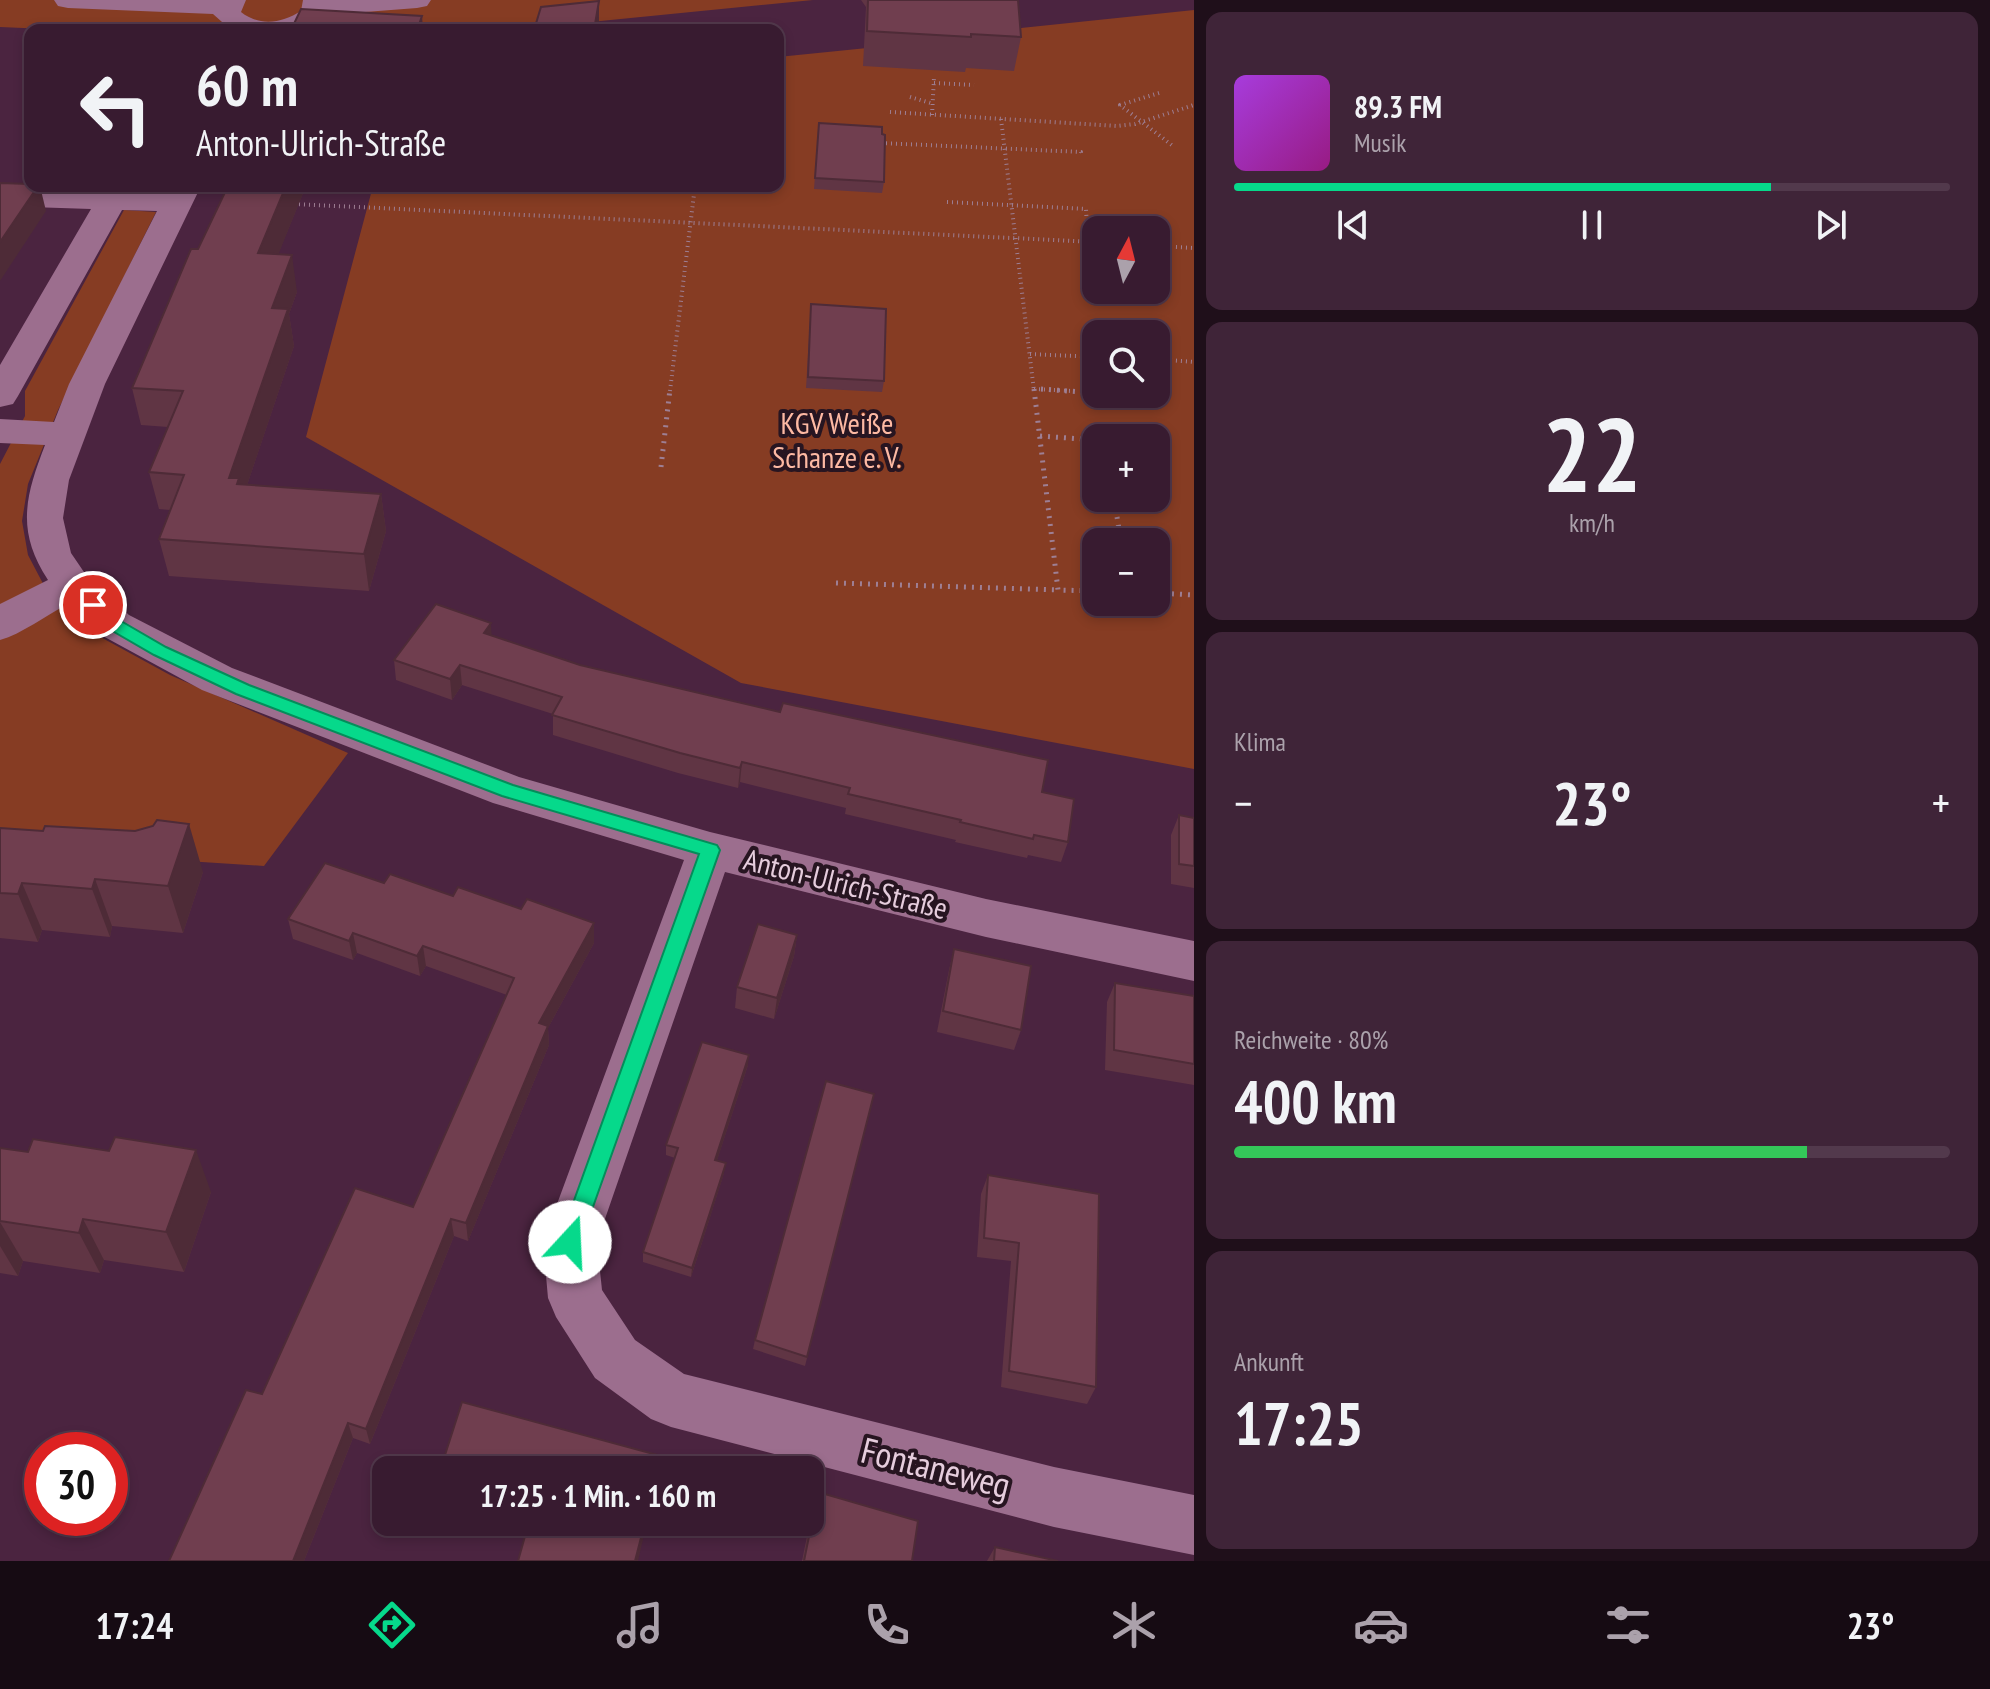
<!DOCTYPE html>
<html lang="de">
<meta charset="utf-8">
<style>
body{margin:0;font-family:"PT Sans Narrow",sans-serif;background:#3f2438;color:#f1f3f6;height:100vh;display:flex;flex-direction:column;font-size:30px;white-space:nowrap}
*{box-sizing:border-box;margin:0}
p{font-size:26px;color:#aba1ab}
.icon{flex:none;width:44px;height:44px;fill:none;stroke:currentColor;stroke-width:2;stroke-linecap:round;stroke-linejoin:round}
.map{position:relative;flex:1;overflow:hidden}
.sheet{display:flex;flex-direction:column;gap:12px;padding:12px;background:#1f0f1a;width:796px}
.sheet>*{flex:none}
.hud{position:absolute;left:24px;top:24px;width:760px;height:168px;border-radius:16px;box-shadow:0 4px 12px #0003,0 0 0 2px #52394c;background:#381b30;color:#f1f3f6;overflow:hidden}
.needle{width:52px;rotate:7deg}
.controls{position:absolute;left:1082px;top:216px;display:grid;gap:16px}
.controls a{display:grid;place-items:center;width:88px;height:88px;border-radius:16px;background:#381b30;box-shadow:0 4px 12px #0003,0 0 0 2px #52394c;font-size:40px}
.speed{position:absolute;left:24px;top:1432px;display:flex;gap:16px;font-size:40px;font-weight:700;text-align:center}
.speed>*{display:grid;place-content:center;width:104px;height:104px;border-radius:50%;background:#381b30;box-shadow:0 4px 12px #0003,0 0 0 2px #52394c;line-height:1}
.speed .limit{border:12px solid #d22;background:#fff;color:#111}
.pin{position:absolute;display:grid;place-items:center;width:68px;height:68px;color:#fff;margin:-34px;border:4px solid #fff;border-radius:50%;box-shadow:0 2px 8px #0007}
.me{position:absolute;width:88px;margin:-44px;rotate:20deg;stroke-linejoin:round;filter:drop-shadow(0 0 6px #0008)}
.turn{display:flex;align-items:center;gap:28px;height:168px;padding:0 40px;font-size:36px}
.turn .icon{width:104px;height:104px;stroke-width:2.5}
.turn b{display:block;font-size:56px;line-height:68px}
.big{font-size:60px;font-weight:600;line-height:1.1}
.sheet .tile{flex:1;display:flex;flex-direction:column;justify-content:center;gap:12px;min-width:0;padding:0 28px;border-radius:16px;background:#3f2438}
.sheet .dial{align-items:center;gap:0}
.dial b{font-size:104px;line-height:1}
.song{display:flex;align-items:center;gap:24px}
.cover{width:96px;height:96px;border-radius:12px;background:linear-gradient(135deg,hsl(280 70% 55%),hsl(310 70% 35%))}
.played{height:8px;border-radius:4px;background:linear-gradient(90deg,#06d98b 75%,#52394c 75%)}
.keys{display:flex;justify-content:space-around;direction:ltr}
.heat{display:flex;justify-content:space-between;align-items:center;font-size:44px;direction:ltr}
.charge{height:12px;border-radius:6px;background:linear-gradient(90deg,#34c759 80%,#52394c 0)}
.trip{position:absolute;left:372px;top:1456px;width:452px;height:80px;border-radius:16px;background:#381b30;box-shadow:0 4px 12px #0003,0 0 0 2px #52394c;font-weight:600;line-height:80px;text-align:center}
.menu{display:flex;height:128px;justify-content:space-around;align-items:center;background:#160b13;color:#aba1ab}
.menu .icon{width:56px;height:56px}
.menu .on{color:#06d98b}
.menu b{font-size:36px;color:#f1f3f6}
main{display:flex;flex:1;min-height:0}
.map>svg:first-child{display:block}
.green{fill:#863c23;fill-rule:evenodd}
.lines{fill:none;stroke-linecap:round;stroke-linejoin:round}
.path-far1{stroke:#9e7f94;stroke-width:4;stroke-dasharray:1 4;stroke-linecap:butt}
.path{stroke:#9e7f94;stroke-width:5;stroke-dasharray:2 6;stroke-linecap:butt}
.minor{fill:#9c6e8e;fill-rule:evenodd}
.wall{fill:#603544}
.shaded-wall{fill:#4e2b37}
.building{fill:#703e4f;stroke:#4e2b37;stroke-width:2}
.route{fill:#06d98b;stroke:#048d5a;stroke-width:2}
.labels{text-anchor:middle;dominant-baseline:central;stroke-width:8;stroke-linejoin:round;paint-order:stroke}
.park-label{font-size:30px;fill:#fdb9a3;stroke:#271521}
.street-label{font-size:30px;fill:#e6cddd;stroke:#271521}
.near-street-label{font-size:36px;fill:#e6cddd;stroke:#271521}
</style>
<main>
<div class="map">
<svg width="1194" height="1561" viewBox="0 0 1194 1561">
<rect width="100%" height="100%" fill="#4b2440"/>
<g class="green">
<path d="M0 0H813L510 30H70L0 27Z"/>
<path d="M1194 10V769L741 683 306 437 373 186H778V57L1016 33 1021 28ZM1096 230H1156V290H1096ZM1096 334H1156V394H1096ZM1096 438H1156V498H1096ZM1096 542H1156V602H1096Z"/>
<path d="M124 210 156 212 58 410 28 484 22 521 28 555 49 595 95 634 170 675 348 753 264 866 0 849V464L25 416V391Z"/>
</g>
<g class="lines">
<g class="path-far1">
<path d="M934 83 974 85"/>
<path d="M1159 93 1120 105 1173 146"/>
<path d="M910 97 934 104"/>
<path d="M890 112 1117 126 1135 124 1194 105"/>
<path d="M932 115 934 78"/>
<path d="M1001 119 1034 391"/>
<path d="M881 143 1081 152V155"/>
<path d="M947 202 1086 209 1087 226"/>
<path d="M294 204 1096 242"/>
<path d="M1156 246 1194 248"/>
<path d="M1030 354 1096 357"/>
<path d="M1156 359 1194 362"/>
<path d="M1034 389 1072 391"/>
<path d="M670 391 695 186"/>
</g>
<g class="path">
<path d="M1034 389 1058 590 1096 591"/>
<path d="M1041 389 1096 393"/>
<path d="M1040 436 1096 440"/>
<path d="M661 467 670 389"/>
<path d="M1117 517 1121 542"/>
<path d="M836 583 1058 590"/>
<path d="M1156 593 1194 595"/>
</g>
<g class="minor">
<path d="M54 0H246L241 12C260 27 282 23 301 11L303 0H431L427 6 417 8 326 15 309 30H231L213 14 68 8 58 6Z"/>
<path d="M169 186H201L105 384 69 480 63 518 71 553 86 575 129 615 232 668 519 777 710 832 986 899 1194 941V981L986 937 725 872 597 1242 602 1290 635 1340 684 1374 1054 1467 1194 1495V1555L1054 1527 671 1427 651 1419 595 1378 556 1317 548 1298 543 1242 684 860 493 803 202 690 101 635 68 604C46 615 22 634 0 640V604L48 580C16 531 25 497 45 445L0 443V419L54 422 69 384 157 211 122 210 18 396 13 404 0 407V365L91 209 0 206V188L166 192Z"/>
</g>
</g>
<g class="wall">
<path d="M861 0H1018L1021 37 1014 71 966 68 965 72 863 66 866 7Z"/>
<path d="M819 123 884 182 882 193 814 189Z"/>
<path d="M30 141V168L25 149Z"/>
<path d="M228 186H306L278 254 297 292 289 314 294 346 247 485 381 494 386 531 369 591 169 576 159 539 170 510 159 509 149 472 168 427 141 425 132 388Z"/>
<path d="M811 304 884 381 882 392 806 388Z"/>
<path d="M492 635 580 665 1042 792 1068 842 1061 862 1028 855 1027 858 955 842 956 840 845 814 846 808 740 782 738 788 678 773 553 735V714L462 685 452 700 396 680 394 660Z"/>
<path d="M1179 815 1194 818V888L1171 884V835Z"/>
<path d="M0 828 203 872 183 933 112 926 110 937 42 930 38 942 0 938Z"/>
<path d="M384 883 594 923V943L548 1028 549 1045 468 1241 454 1236 370 1444 353 1438 304 1561H169L262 1394 413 1207 507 995 426 966 420 976 357 953 353 960 293 939 288 919Z"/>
<path d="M797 935 794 956 774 1019 735 1008 737 987Z"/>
<path d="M954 949 1021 1030 1014 1050 937 1032 949 970Z"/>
<path d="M1115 983 1194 996V1085L1105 1070 1107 1002Z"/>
<path d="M748 1065 717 1160 724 1173 691 1277 643 1262V1252L675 1158 666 1155V1145Z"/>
<path d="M874 1094 805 1366 753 1349 755 1340Z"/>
<path d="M0 1148 211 1192 184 1272 104 1260 100 1273 23 1261 18 1276 0 1273Z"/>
<path d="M988 1175 1096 1387 1087 1404 1001 1387 1011 1261 977 1257 981 1194Z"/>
<path d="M445 1455 661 1456 660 1470H448Z"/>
<path d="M818 1492 912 1561H802L813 1507Z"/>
<path d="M995 1547 1058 1561H987Z"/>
</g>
<g class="shaded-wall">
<path d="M599 1V30H594Z"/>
<path d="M422 16 423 30H417Z"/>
<path d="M38 186H40L46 211 0 281V242Z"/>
<path d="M286 186H306L264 290 258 253Z"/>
<path d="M292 255 297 292 289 314 294 346 243 497 229 478 272 308Z"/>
<path d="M381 494 386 531 369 591 364 554Z"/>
<path d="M491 623 492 644 484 633Z"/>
<path d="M460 665 462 685 452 700 450 679Z"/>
<path d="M742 762 740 782 738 788 740 768Z"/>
<path d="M189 824 203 872 183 933 168 886Z"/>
<path d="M95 879 112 926 110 937 92 889Z"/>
<path d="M22 883 42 930 38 942 18 894Z"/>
<path d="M594 923V943L548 1028 549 1045 468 1241 466 1223 539 1023Z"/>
<path d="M353 933 357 953 353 960 349 941Z"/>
<path d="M797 935 794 956 774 1019 777 998Z"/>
<path d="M423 946 426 966 420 976 417 956Z"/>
<path d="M749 1055 748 1065 714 1170 715 1160Z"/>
<path d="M196 1150 211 1192 184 1272 166 1232Z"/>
<path d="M726 1163 724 1173 691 1277 692 1268Z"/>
<path d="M83 1219 104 1260 100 1273 79 1233Z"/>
<path d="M451 1219 454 1236 370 1444 366 1429Z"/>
<path d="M0 1222 23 1261 18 1276 0 1246Z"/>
<path d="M348 1423 353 1438 304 1561H293Z"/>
<path d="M645 1522H647L638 1561H635Z"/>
</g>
<g class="building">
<path d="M868 0H1018L1021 37 971 34V37L867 31Z"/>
<path d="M599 1 594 30H534L541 7Z"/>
<path d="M301 9 422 16 417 30H291Z"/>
<path d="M90 24 135 26 133 30H86Z"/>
<path d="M819 123 882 127V134L885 135 884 182 815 178Z"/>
<path d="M30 141V150L25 149Z"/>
<path d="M0 183 30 184V186H38L0 242Z"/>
<path d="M228 186H286L258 253 292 255 272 308 288 309 229 478H239L237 484 381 494 364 554 159 539 184 475 149 472 183 391 132 388 191 249H198Z"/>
<path d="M811 304 886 309 884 381 808 377Z"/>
<path d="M436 604 491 623 484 633 580 665 780 712 783 703 1048 760 1042 792 1074 799 1068 842 1034 835 1033 839 960 822 961 820 848 794 850 788 742 762 740 768 680 753 552 715 562 697 460 665 450 679 394 660Z"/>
<path d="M1179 815 1194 818V866L1179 864Z"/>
<path d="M157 820 189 824 168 886 95 879 92 889 22 883 18 894 0 893V828L43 831 45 826 135 831 153 826Z"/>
<path d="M325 863 384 883 390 874 453 896 458 887 521 909 527 899 594 923 539 1023 548 1026 466 1223 451 1219 366 1429 348 1423 293 1561H169L246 1390 262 1394 355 1188 413 1207 514 978 423 946 417 956 353 933 349 941 288 919Z"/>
<path d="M758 924 797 935 777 998 737 987Z"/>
<path d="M954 949 1031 966 1021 1030 943 1011Z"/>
<path d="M1115 983 1194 996V1064L1114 1050Z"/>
<path d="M702 1042 749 1055 715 1160 726 1163 692 1268 643 1252 678 1148 666 1145Z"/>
<path d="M826 1081 874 1094 807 1357 755 1340Z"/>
<path d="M115 1137 196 1150 166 1232 83 1219 79 1233 0 1221V1148L28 1152 33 1139 109 1151Z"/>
<path d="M988 1175 1099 1194 1096 1387 1009 1371 1019 1243 984 1238Z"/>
<path d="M462 1402 661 1456 658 1470H502L445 1455Z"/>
<path d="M818 1492 918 1521 912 1561H804Z"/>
<path d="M529 1522H645L635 1561H518Z"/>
<path d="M995 1547 1058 1561H994Z"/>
</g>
<path class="route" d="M93 599 121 621 166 647 249 685 513 785 717 845 720 850 578 1249 570 1252 562 1249 559 1242 699 854 502 796 236 694 154 655 109 629 85 605Z"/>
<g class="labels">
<g class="park-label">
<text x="837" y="422">KGV Weiße<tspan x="837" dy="34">Schanze e. V.</tspan></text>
</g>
<g class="street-label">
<text transform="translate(846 883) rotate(14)">Anton-Ulrich-Straße</text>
</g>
<g class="near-street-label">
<text transform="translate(936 1467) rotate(14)">Fontaneweg</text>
</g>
</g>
</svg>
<div class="controls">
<a><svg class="needle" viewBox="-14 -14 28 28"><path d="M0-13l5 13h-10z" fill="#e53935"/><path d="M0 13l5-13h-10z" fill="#aba1ab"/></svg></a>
<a><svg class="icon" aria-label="search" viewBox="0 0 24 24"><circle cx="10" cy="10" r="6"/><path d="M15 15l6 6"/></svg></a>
<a>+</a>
<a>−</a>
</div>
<div class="speed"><div class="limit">30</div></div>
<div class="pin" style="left:93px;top:605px;background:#d93025"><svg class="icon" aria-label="arrive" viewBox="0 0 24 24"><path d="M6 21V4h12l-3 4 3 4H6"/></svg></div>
<svg class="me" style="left:570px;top:1242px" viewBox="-20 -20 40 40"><circle r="19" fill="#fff"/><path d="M0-13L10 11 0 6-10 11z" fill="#06d98b"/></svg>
<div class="trip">17:25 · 1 Min. · 160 m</div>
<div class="hud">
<div class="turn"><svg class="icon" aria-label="left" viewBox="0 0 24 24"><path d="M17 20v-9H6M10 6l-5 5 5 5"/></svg><div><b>60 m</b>Anton-Ulrich-Straße</div></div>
</div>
</div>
<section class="sheet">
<div class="tile">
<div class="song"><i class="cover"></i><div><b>89.3 FM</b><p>Musik</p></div></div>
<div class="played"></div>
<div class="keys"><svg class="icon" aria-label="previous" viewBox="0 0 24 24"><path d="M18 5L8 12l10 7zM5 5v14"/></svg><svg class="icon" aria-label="pause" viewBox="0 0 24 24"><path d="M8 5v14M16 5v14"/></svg><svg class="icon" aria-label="next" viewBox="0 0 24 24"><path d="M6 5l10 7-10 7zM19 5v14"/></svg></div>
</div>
<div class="tile dial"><b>22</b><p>km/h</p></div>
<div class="tile"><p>Klima</p>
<div class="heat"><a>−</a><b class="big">23°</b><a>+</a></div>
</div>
<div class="tile"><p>Reichweite · 80%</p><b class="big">400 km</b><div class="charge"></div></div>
<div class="tile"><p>Ankunft</p><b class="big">17:25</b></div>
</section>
</main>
<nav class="menu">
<b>17:24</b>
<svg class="icon on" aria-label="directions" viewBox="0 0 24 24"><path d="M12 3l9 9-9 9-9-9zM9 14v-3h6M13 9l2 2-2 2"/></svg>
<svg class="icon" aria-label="music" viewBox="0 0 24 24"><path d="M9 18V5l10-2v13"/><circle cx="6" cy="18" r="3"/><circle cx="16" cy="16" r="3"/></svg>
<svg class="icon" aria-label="phone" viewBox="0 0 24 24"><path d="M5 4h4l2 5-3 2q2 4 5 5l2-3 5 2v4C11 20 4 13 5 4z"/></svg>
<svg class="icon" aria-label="climate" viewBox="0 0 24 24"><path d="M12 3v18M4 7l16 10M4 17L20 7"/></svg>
<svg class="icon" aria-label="car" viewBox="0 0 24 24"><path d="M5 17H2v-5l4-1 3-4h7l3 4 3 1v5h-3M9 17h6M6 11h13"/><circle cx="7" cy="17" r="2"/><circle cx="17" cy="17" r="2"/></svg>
<svg class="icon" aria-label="filters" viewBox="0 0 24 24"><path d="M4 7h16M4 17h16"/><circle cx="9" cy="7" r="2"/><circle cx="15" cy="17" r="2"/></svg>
<b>23°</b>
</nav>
